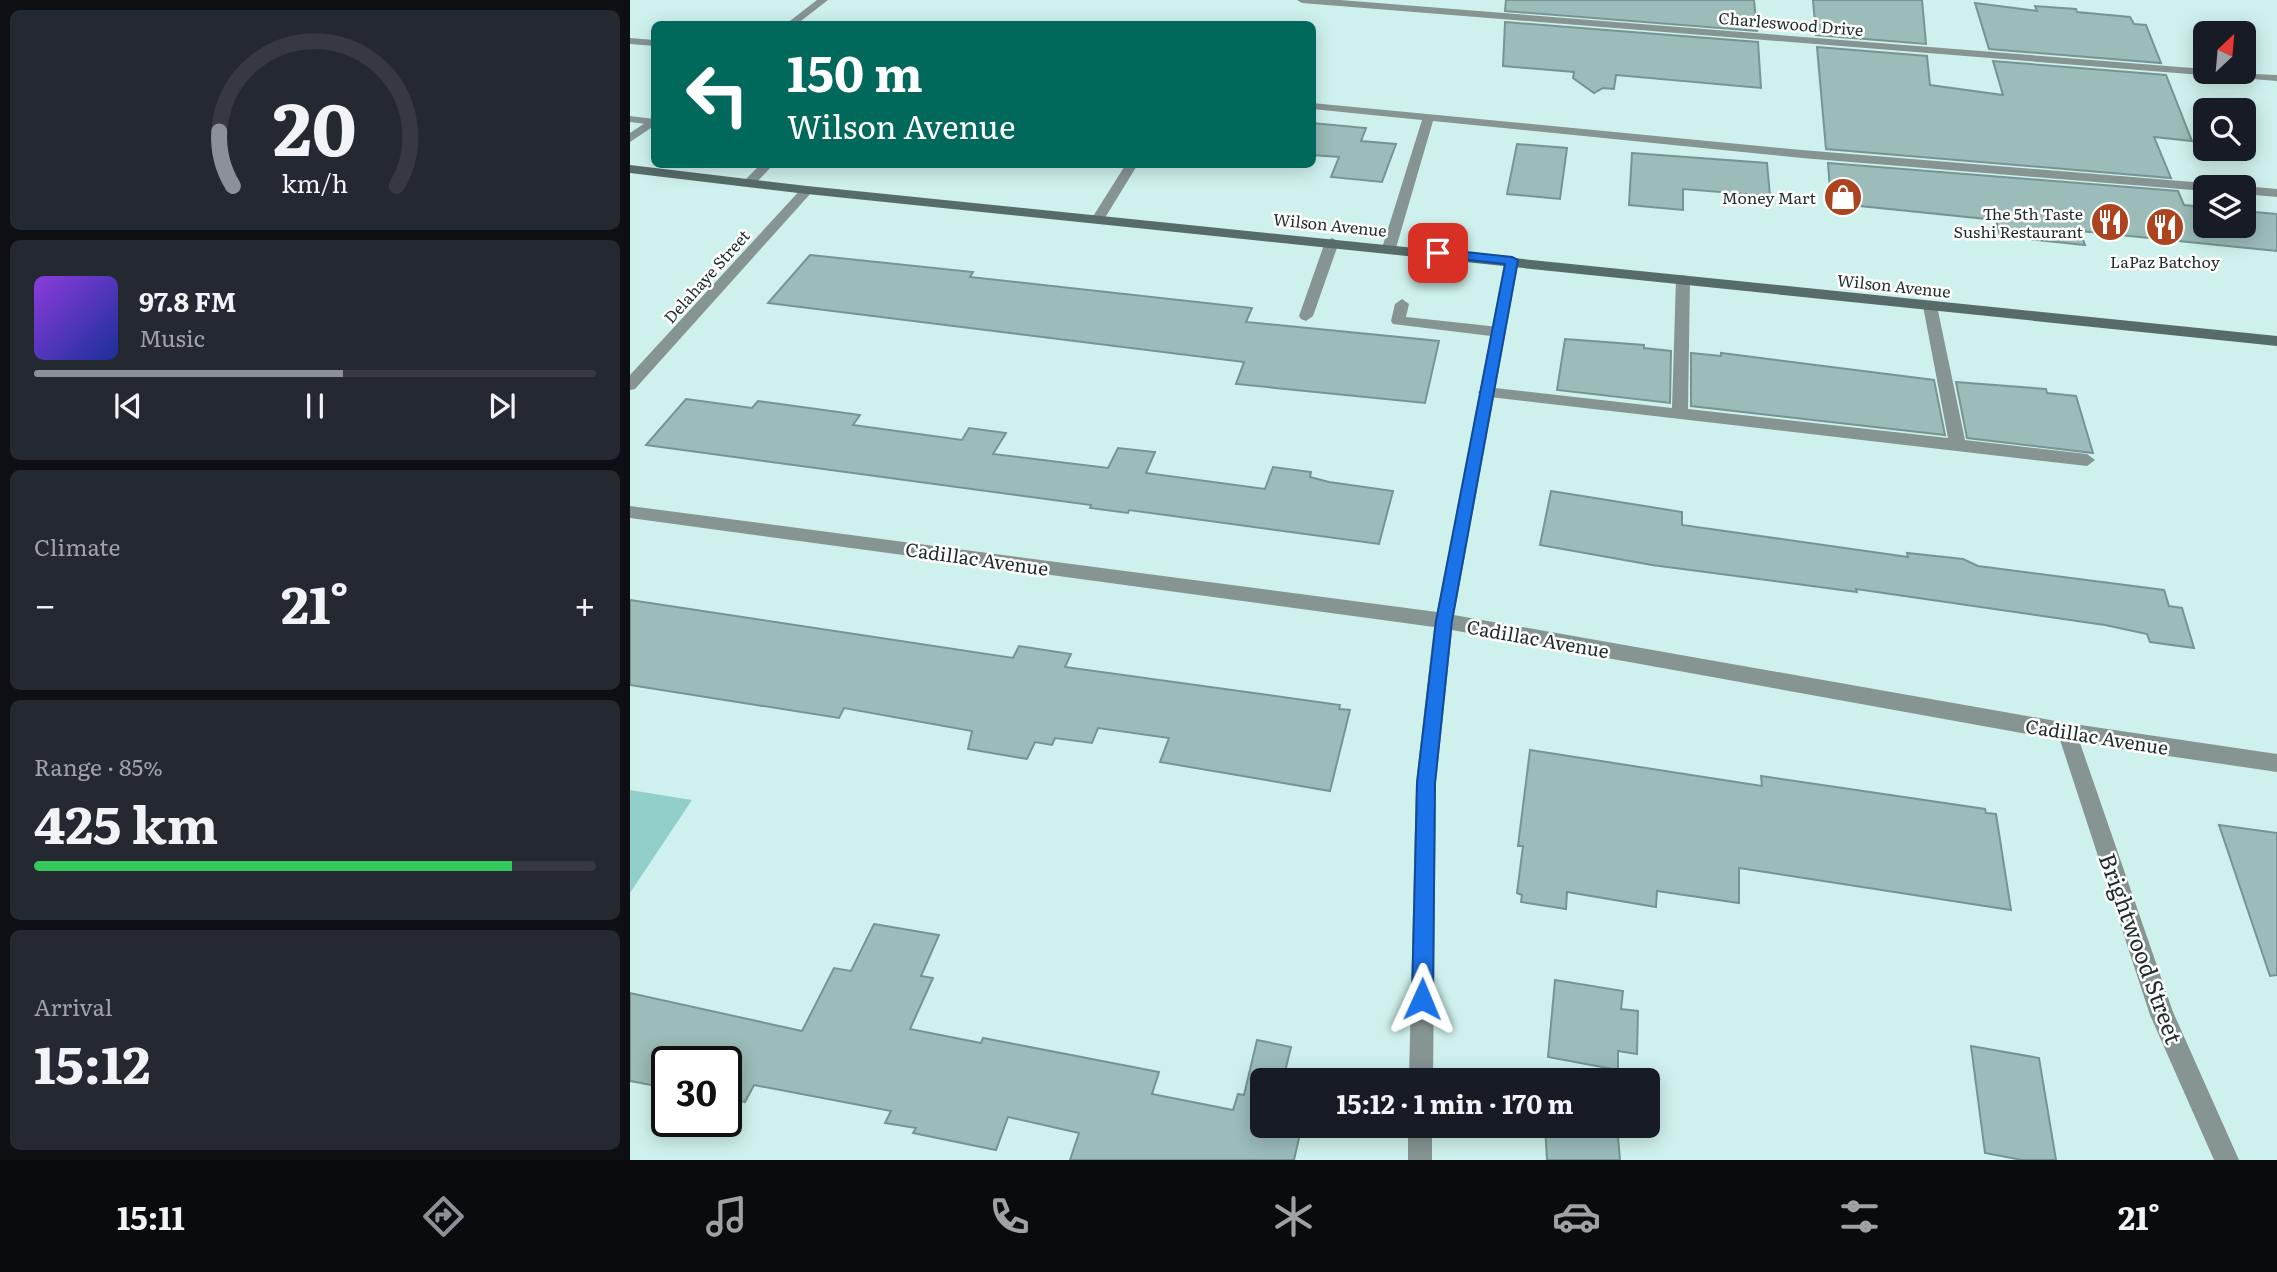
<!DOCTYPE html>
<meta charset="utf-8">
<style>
body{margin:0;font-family:Literata,serif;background:#242831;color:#f1f3f6;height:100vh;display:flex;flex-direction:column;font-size:26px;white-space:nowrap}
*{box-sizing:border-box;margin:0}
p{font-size:23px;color:#9ea1a6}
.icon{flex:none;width:38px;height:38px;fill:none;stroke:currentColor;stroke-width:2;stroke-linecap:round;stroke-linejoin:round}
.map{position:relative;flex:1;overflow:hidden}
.details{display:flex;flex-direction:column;gap:10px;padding:10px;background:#0d0f14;width:630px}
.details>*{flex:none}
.hud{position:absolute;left:21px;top:21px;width:665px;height:147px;border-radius:10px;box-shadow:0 4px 18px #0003;background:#00695c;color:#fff;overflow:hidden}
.needle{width:46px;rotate:26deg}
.tools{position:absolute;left:1563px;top:21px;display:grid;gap:14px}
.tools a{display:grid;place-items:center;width:63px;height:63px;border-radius:10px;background:#171b24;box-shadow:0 4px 18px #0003;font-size:35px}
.speed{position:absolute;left:21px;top:1046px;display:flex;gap:14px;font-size:35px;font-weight:700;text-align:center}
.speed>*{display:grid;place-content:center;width:91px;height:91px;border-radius:50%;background:#171b24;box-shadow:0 4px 18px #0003;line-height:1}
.speed .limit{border:4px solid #111;border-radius:10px;background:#fff;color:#111}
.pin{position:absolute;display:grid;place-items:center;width:60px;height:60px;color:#fff;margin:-30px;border-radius:14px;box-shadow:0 4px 10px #0006}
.me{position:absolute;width:77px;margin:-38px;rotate:1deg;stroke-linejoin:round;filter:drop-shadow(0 0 5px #0008)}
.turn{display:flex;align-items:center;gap:24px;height:147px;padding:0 21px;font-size:32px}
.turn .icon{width:91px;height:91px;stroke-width:2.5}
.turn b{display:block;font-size:49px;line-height:60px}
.big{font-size:52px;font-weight:700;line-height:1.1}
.details .card{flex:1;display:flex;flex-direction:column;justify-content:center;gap:10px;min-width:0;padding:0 24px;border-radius:10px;background:#242831}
.details .dial{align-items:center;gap:0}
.dial svg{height:182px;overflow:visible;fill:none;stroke:#363941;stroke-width:7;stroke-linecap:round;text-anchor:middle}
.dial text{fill:#f1f3f6;stroke:none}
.song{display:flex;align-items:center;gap:21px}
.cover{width:84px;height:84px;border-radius:10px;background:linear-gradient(135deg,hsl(270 70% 55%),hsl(230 70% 35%))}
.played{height:7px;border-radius:4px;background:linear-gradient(90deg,#8c9099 55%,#363941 55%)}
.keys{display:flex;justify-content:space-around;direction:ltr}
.heat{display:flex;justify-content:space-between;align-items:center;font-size:38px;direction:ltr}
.charge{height:10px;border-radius:5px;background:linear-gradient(90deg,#34c759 85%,#363941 0)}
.trip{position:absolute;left:620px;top:1068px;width:410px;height:70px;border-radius:10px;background:#171b24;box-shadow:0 4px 18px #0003;font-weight:700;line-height:70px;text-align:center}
.tabs{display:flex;height:112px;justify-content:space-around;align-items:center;background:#090b0e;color:#9ea1a6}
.tabs .icon{width:49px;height:49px}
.tabs .current{color:#8c9099}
.tabs b{font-size:32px;color:#f1f3f6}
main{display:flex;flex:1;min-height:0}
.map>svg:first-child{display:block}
.green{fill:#93cfca}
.building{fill:#9bbcb9;stroke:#759592;stroke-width:2}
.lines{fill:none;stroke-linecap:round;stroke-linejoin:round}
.lane{fill:#869493;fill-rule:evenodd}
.street{fill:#869493;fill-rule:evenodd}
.secondary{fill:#576c6a;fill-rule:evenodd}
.route{fill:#1a73e8;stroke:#114b97;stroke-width:2}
.labels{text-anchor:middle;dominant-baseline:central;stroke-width:5;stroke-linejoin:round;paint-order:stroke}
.far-street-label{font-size:16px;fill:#1f2c2b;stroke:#fff}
.far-poi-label{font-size:16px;fill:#1f2c2b;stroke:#fff;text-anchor:end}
.street-label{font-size:19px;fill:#1f2c2b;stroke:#fff}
.near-street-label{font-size:23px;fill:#1f2c2b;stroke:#fff}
</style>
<main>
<section class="details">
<div class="card dial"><svg viewBox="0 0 100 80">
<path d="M14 69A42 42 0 1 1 86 69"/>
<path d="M14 69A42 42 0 0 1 8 45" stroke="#8c9099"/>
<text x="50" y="56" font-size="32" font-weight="700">20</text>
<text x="50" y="72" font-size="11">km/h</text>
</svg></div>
<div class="card">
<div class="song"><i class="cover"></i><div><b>97.8 FM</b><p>Music</p></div></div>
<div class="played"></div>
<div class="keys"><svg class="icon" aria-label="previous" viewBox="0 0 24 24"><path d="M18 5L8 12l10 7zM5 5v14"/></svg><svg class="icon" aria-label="pause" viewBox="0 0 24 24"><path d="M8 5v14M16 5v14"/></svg><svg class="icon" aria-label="next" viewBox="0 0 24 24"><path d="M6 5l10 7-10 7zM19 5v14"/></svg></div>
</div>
<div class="card"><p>Climate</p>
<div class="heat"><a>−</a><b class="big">21°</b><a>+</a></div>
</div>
<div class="card"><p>Range · 85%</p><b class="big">425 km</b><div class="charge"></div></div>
<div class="card"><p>Arrival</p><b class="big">15:12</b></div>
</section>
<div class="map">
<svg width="1647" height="1160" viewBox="0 0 1647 1160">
<rect width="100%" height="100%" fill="#cff1ed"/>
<path class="green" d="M0 790 62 800 0 893Z"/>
<g class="building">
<path d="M876 0H1124L1127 31 875 11Z"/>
<path d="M1183 0H1292L1296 44 1186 35Z"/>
<path d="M1345 3 1407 11 1405 6 1446 9 1447 12 1500 17 1504 24 1516 25 1531 63 1359 49Z"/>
<path d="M875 22 1128 42 1131 88 986 75 984 89 973 88 964 93 943 78 944 72 873 66Z"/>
<path d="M1187 47 1297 56 1300 85 1373 95 1363 61 1536 75 1562 141 1524 137 1541 178 1196 149Z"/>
<path d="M682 123 736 128 731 141 766 144 752 182 701 177 709 157 682 155Z"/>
<path d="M887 144 937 148 930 199 877 194Z"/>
<path d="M1002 153 1137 163 1140 196 1053 189V210L999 205Z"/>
<path d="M1198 163 1548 191 1554 205 1575 207V226H1614V211L1647 214V251L1450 231 1455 245 1370 236 1366 220 1201 203Z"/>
<path d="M180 255 343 272 340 277 622 308 616 322 809 341 795 403 606 384 614 362 138 303Z"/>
<path d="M935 339 1014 345V348L1041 351 1040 403 927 390Z"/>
<path d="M1061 353 1091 356V353L1304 380 1315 435 1061 406Z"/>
<path d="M1326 382 1416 389 1417 393 1446 396 1463 453 1337 438Z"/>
<path d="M56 399 122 408 128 401 230 415 223 425 332 440 339 428 376 433 363 454 478 468 488 448 525 452 516 473 635 489 643 467 681 472 680 477 699 482 763 491 749 544 499 510 498 513 460 508 461 505 16 445Z"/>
<path d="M921 491 1052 512V525L1278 557 1277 553 1333 559 1348 566 1534 590 1539 606 1552 608 1564 648 1520 642 1517 634 1475 625 1226 589 1227 592 1022 565 910 545Z"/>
<path d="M0 600 383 658 389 646 441 654 435 667 710 705 709 709 720 710 700 791 530 762 539 738 468 728 462 743 425 738 422 745 405 742 397 759 338 749 342 731 214 708 209 718 0 685Z"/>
<path d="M900 750 1132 786 1131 776 1355 809 1356 813 1366 814 1381 910 1109 868V903L1027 891 1026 907 937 892 936 909 891 902 892 895 887 893 893 846H888Z"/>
<path d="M1589 825 1647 833V975L1640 976Z"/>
<path d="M244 924 309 935 291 976 303 978 280 1029 351 1043 353 1038 529 1072 522 1094 603 1110 608 1094 614 1095 627 1040 661 1047 653 1080H632V1125H672L664 1160H440L449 1133 378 1117 366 1150 283 1133 286 1128 255 1123 261 1111 124 1085 115 1102 96 1098V1062H37V1088L0 1081V993L172 1031 204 968 221 971Z"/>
<path d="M925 980 993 991 991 1009 1008 1011 1007 1054 988 1051V1070L918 1057Z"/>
<path d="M1341 1046 1409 1058 1426 1160H1392L1355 1153Z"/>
<path d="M915 1125H987L990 1160H917Z"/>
</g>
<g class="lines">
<g class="lane">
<path d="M0 38 24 40V46L0 44Z"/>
<path d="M682 103 1172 150 1575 183 1581 187H1575V191L1172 158 803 121 766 248 759 252 752 248 792 120 682 109Z"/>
<path d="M0 116 24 119V125L0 122Z"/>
<path d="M131 164H144L123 186H115V180Z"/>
<path d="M496 164H508L473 221H463L462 218Z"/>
<path d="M1614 186 1647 189V197L1614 194V187H1610Z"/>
<path d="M702 238 709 242 683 316 676 321 671 319 669 316 695 242Z"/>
<path d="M1053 275 1060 279 1058 409 1318 438 1293 306 1300 301 1307 306 1335 440 1457 454 1465 460 1457 466 851 396 848 392 856 387 1042 408 1046 279Z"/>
<path d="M772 299 779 304 776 317 869 327 876 332 869 337 763 324 761 321 765 304Z"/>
</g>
<g class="street">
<path d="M187 0H198L167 24H156Z"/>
<path d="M667 0H710L1575 69V72L1647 75V81L672 3Z"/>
<path d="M24 117V126L0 142V133Z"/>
<path d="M177 186 181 187V193L5 389 0 390V375L173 187Z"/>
<path d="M882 256 889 260 824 615 1437 723 1647 754V772L1450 743 1543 1012 1609 1160H1584L1520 1015 1430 740 822 630 806 783 803 1080H779L786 783 804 627 0 518V506L807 612 875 260Z"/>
<rect x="778" y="1125" width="24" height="35"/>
</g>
<path class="secondary" d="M0 165 177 186 1647 336V346L177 194 0 173Z"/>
</g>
<path class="route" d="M808 249 882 257 888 260 822 621 805 783 803 999 800 1006 792 1009 785 1006 782 999 787 783 806 621 875 264 804 256V250Z"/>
<defs>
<symbol id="shop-disc" viewBox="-11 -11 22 22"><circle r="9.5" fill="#ac451f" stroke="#fff"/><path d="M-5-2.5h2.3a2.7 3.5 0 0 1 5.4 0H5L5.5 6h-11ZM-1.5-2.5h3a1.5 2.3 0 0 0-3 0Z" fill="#fff"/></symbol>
<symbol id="restaurant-disc" viewBox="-11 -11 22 22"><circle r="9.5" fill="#ac451f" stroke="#fff"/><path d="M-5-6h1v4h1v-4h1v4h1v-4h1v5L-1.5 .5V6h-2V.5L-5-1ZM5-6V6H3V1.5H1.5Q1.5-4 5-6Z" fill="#fff"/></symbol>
</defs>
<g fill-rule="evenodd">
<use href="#shop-disc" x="1191" y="175" width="44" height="44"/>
<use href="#restaurant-disc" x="1458" y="200" width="44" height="44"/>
<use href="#restaurant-disc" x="1513" y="205" width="44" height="44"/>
</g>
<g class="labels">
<g class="far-street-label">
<text transform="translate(1161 23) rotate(5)">Charleswood Drive</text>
<text transform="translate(700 224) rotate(6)">Wilson Avenue</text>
<text transform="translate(76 276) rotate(-48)">Delahaye Street</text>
<text transform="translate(1264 285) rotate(6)">Wilson Avenue</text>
</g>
<g class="far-poi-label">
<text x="1186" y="197">Money Mart</text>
<text x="1453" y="213">The 5th Taste<tspan x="1453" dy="18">Sushi Restaurant</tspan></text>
<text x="1535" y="261" text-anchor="middle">LaPaz Batchoy</text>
</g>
<g class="street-label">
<text transform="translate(347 558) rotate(8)">Cadillac Avenue</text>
<text transform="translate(908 638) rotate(10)">Cadillac Avenue</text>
<text transform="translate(1467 736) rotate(9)">Cadillac Avenue</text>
</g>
<g class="near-street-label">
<text transform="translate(1512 948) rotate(70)">Brightwood Street</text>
</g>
</g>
</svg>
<div class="tools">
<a><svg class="needle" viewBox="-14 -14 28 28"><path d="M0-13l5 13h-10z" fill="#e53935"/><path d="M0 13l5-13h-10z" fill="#9ea1a6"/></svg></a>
<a><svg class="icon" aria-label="search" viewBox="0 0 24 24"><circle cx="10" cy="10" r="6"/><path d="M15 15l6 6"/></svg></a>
<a><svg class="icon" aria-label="layers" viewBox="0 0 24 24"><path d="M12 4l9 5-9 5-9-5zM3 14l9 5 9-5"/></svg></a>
</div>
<div class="speed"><div class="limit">30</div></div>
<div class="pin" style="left:808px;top:253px;background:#d93025"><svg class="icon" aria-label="arrive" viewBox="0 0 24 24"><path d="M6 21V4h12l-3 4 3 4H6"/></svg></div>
<svg class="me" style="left:792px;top:999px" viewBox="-20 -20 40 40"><path d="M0-17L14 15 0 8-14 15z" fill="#1a73e8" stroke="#fff" stroke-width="4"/></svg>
<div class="trip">15:12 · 1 min · 170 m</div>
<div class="hud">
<div class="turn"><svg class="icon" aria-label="left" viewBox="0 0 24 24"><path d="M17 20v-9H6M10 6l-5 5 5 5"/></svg><div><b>150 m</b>Wilson Avenue</div></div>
</div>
</div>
</main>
<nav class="tabs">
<b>15:11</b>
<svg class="icon current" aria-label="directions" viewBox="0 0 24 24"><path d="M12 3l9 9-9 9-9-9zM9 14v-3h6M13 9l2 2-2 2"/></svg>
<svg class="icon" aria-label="music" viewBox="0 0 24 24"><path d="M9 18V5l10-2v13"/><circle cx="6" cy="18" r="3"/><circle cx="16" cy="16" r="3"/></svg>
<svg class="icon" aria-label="phone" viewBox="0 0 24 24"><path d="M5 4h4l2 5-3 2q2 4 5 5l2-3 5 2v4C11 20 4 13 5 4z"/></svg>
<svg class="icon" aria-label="climate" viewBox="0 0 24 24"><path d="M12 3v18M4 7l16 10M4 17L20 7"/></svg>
<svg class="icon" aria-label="car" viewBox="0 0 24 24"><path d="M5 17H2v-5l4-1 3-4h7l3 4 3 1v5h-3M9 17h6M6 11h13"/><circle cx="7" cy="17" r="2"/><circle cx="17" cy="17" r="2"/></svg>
<svg class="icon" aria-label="filters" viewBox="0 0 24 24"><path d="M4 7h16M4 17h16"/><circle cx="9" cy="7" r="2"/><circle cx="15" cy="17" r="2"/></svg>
<b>21°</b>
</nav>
